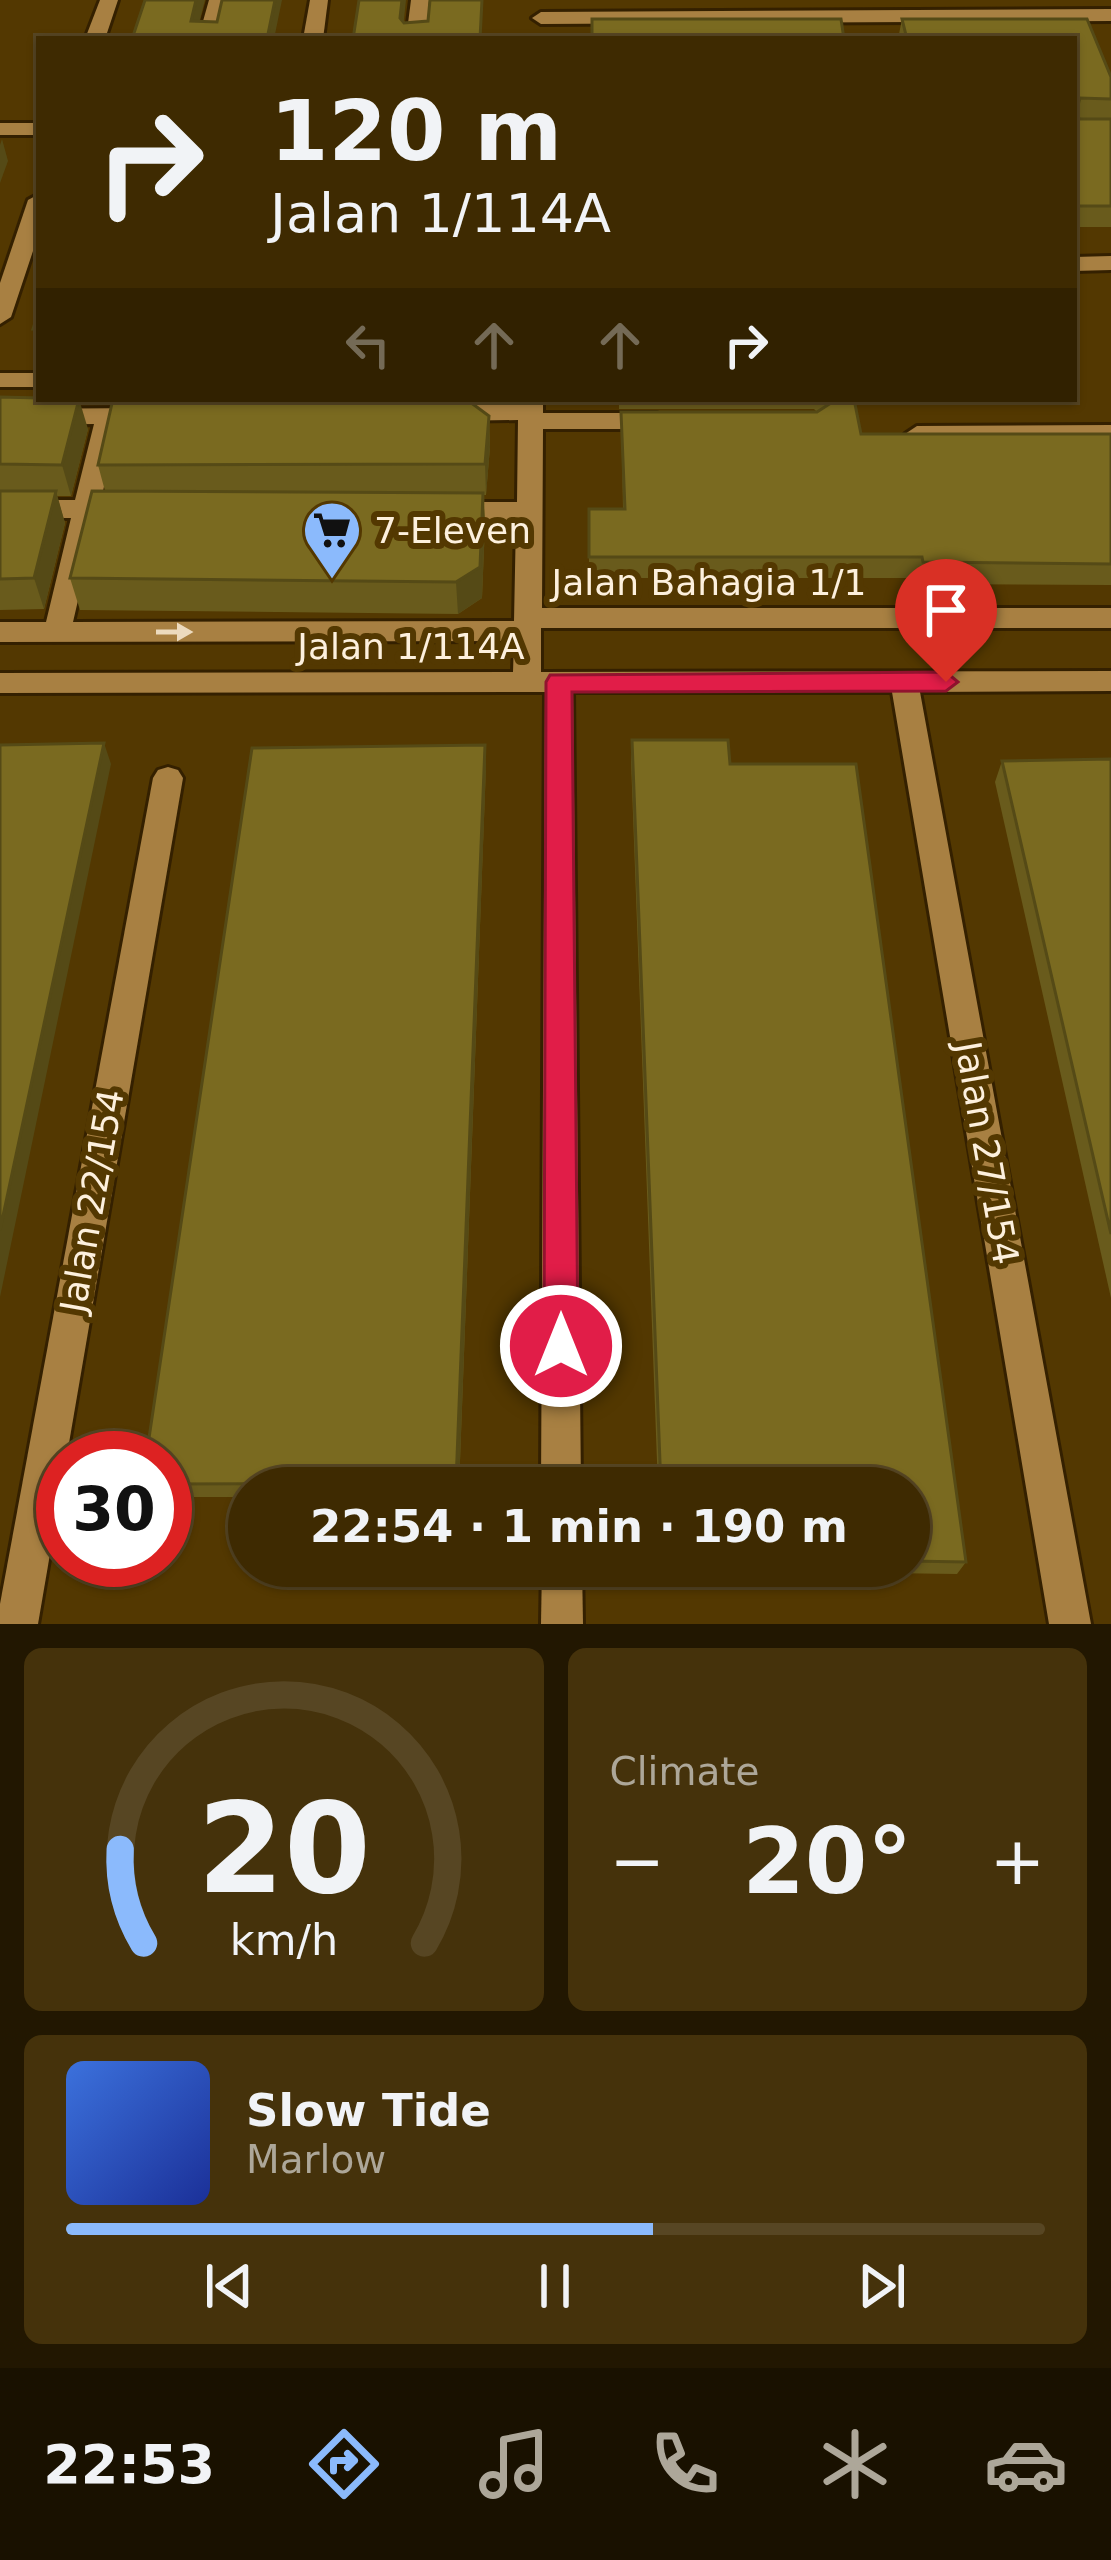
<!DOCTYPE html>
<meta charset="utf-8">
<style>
body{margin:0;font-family:"DejaVu Sans",sans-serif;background:#45320b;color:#f1f3f6;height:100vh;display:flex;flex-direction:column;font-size:45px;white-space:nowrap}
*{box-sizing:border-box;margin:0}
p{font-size:39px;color:#ada799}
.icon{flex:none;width:66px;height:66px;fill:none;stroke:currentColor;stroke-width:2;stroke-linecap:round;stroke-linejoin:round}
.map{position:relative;height:1624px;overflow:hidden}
.side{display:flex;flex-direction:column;gap:24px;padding:24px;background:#221701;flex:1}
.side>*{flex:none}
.hud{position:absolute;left:36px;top:36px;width:1041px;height:366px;border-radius:0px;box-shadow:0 3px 9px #0004,0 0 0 3px #574623;background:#3e2a01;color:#f1f3f6;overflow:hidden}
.speed{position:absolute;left:36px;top:1431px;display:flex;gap:24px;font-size:60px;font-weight:700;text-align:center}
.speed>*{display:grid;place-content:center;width:156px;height:156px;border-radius:50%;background:#3e2a01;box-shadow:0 3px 9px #0004,0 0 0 3px #574623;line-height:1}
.speed .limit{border:18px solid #d22;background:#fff;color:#111}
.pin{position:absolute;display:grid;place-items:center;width:102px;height:102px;color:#fff;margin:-123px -51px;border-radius:50% 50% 50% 0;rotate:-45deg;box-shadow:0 0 12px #0007}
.pin .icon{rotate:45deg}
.me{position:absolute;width:132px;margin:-66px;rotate:0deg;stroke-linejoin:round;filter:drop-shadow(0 0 9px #0008)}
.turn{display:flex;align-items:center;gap:42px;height:252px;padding:0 36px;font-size:54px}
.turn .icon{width:156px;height:156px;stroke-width:2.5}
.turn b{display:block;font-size:84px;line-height:102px}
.lanes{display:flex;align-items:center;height:114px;padding:0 36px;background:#0003;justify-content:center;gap:60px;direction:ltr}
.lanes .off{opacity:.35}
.big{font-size:90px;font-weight:700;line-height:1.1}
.side .widget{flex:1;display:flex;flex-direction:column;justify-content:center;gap:18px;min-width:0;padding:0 42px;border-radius:18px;background:#45320b}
.side .dial{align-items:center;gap:0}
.dial svg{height:312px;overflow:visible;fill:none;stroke:#574623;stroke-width:7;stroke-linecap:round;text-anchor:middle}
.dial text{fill:#f1f3f6;stroke:none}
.song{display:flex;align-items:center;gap:36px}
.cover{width:144px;height:144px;border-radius:18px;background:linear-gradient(135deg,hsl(220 70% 55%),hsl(230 70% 35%))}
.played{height:12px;border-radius:6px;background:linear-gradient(90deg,#8bbafc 60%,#574623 60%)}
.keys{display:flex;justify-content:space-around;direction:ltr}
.heat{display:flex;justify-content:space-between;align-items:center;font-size:66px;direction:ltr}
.side .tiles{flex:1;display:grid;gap:24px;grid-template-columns:1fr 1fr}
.widget:last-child{grid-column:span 2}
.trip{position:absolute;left:228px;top:1467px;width:702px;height:120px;border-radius:60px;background:#3e2a01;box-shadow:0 3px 9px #0004,0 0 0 3px #574623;font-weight:700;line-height:120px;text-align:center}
.menu{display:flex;height:192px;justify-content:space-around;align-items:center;background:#191100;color:#ada799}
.menu .icon{width:84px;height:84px}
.menu .selected{color:#8bbafc}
.menu b{font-size:54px;color:#f1f3f6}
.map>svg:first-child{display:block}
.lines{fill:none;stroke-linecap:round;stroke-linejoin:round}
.minor-casing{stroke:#342000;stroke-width:6}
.minor{fill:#a88042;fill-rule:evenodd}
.wall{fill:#695b1c}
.shaded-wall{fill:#554a16}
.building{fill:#7a6a20;stroke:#554a16;stroke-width:3}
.oneway{fill:#ecdabe}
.route{fill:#e11d48;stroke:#92132f;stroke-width:3}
.labels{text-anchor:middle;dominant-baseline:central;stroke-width:12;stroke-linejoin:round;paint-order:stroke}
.poi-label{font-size:36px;fill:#fdf0dd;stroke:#533801;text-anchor:start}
.street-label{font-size:36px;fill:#fdf0dd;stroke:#533801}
</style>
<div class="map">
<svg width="1111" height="1624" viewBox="0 0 1111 1624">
<rect width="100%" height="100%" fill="#533801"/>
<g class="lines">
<defs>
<g id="minor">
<path d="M100 0H118L105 39H85Z"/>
<path d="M209 0H227L218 39H198Z"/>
<path d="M310 0H328L323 39H303Z"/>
<path d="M411 0H429L426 39H406Z"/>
<path d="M1111 9V21L541 24 532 18 541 12Z"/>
<rect x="0" y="123" width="39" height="12"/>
<path d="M39 194V233L11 317 0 324V283L28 200Z"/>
<path d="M1111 256V270L1074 271V257Z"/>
<rect x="0" y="373" width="39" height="14"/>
<path d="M519 399H543V413H657L669 421 657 429H543L542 608H1111V628H541V672L1111 671V691L920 692 1091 1624H1049L892 692H573L581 1488H541L545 692 0 693V673L513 672 514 641 0 642V622H46L71 518H0V500H75L94 424 0 425V409L147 408 159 416 147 424H118L101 500H126L139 509 126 518H97L73 622 514 621 516 520H444L431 511 444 502H517L518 420 447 421 435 413 447 405 519 404Z"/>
<path d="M1111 425V441L917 442 905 434 917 426Z"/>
<path d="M168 767 178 770 183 778 38 1624H0V1604L153 778 158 770Z"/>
<path d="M542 1566H582L583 1624H541Z"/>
</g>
</defs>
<use href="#minor" class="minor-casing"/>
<use href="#minor" class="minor"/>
</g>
<g class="wall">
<path d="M902 19H1087L1111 77V227H1074V39H898Z"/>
<path d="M39 310V349L33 329Z"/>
<path d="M0 397 88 429 71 496H57L65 523 44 609 0 610Z"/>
<path d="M595 399H854L861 434H1111V585L917 584 916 578H589V509H623L621 412H817L814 409H619V402H595Z"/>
<path d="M489 416 490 447 486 495H484L485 524 482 598 458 614 80 610 70 578 105 491 98 465Z"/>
<path d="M632 740 730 764 966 1562 957 1574 661 1570V1566H909V1488H658L631 761Z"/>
<path d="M485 745 486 766 459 1488H249V1497H165V1458Z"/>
<path d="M1111 759V1298L995 782 1002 761Z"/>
</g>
<g class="shaded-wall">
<path d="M196 0H205L195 39 191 21Z"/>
<path d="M275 0H282L274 39H267Z"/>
<path d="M402 0H406L402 38 400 18Z"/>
<path d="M2 139 8 161 0 183V145Z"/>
<path d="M79 399 88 429 71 496 62 465Z"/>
<path d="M489 416 490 447 486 495 485 464Z"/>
<path d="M56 491 65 523 44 609 34 578Z"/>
<path d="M483 493 485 524 482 598 458 614 456 582Z"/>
<path d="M104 743 111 764 0 1297V1230Z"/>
<path d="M485 745 486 766 459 1488H457Z"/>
</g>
<g class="building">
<path d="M145 0H196L191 21 217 22 222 0H275L267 39H132Z"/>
<path d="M359 0H402L400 18 404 23 428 21 430 0H482L480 39H353Z"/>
<path d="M592 19H841L844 39H592Z"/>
<path d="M902 19H1087L1111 77V99L1080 98 1075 115 1080 119H1111V206H1074V39H907Z"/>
<path d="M39 310V329H33Z"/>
<path d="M0 397 79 399 62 465 0 464Z"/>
<path d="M113 399H466L489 416 485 464 98 465Z"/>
<path d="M832 399H854L861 434H1111V564L923 562 922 557H589V509H625L621 412H817L834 401Z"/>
<path d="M0 491H56L34 578 0 579Z"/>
<path d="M92 491 483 493 480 567 456 582 70 578Z"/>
<path d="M632 740H728L730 764H856L966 1562 909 1561V1488H661Z"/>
<path d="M104 743 0 1230V745Z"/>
<path d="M485 745 456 1483 165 1484V1458H146L252 748Z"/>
<path d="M1111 759V1234L1002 761Z"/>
</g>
<defs><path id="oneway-solid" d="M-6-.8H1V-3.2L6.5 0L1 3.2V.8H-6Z" transform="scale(3)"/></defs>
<use class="oneway" href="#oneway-solid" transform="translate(174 632)"/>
<path class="route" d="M946 672 958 682 946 691 572 692 578 1346 573 1358 561 1363 549 1358 544 1346 546 682 550 675Z"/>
<defs>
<symbol id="supermarket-pin" viewBox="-11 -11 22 30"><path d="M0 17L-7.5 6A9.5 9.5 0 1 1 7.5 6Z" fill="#8bbafc" stroke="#533801"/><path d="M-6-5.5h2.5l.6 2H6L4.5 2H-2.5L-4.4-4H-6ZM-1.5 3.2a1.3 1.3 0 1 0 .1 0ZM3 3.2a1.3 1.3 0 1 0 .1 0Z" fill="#111"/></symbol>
</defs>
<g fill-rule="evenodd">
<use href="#supermarket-pin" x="299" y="497" width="66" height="90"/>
</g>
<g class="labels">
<g class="poi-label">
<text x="374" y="530">7-Eleven</text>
</g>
<g class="street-label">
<text x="709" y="582">Jalan Bahagia 1/1</text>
<text x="411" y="646">Jalan 1/114A</text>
<text transform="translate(987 1153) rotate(80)">Jalan 27/154</text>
<text transform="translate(92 1201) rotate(-80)">Jalan 22/154</text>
</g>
</g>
</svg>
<div class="speed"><div class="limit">30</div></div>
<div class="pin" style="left:946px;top:682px;background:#d93025"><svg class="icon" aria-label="arrive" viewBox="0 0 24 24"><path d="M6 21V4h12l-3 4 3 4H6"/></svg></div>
<svg class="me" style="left:561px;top:1346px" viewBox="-20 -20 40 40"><circle r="17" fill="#e11d48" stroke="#fff" stroke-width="3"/><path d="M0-11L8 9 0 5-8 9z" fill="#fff"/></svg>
<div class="trip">22:54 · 1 min · 190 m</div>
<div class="hud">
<div class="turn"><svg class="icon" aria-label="right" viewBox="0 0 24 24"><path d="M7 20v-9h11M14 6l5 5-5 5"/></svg><div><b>120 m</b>Jalan 1/114A</div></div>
<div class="lanes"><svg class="icon off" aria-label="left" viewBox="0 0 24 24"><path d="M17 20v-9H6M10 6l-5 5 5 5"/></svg><svg class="icon off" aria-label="ahead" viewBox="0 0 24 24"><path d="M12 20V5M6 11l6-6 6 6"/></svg><svg class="icon off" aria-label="ahead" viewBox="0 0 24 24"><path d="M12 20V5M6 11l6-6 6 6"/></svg><svg class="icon" aria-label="right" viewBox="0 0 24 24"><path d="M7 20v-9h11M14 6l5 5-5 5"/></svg></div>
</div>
</div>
<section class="side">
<div class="tiles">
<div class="widget dial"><svg viewBox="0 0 100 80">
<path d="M14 69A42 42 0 1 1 86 69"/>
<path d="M14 69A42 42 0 0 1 8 45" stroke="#8bbafc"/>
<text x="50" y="56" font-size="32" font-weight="700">20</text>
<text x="50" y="72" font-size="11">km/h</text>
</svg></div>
<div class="widget"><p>Climate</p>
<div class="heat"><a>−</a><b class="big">20°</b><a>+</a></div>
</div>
<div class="widget">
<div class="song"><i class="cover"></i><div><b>Slow Tide</b><p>Marlow</p></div></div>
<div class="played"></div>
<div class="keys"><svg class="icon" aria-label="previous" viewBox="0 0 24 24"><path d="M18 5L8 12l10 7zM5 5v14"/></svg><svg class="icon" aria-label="pause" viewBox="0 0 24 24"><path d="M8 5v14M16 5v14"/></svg><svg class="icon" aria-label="next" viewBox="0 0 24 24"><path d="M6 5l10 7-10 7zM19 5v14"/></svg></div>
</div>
</div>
</section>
<nav class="menu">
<b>22:53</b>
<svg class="icon selected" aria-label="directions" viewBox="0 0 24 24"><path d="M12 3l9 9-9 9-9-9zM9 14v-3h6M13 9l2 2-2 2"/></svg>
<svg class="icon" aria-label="music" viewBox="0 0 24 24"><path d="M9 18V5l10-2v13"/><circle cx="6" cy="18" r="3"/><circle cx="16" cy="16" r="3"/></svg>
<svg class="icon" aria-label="phone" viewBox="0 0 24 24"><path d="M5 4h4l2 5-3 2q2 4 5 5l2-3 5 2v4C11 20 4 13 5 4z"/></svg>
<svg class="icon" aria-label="climate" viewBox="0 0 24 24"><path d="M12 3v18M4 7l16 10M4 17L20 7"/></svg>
<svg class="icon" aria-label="car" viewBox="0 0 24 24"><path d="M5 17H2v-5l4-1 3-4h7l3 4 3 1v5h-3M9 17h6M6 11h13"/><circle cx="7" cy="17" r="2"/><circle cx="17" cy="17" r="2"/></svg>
</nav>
